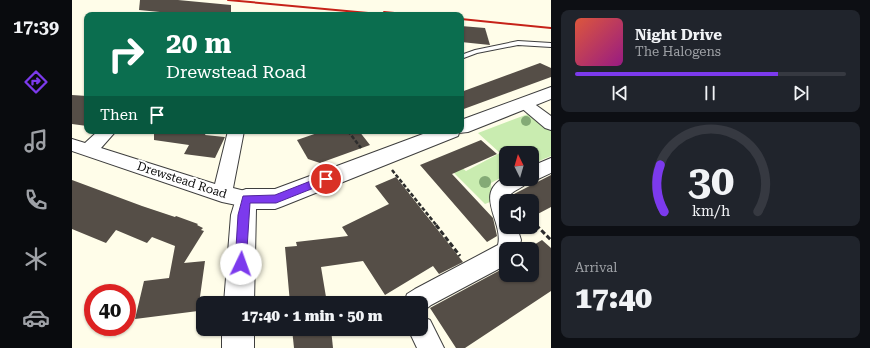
<!DOCTYPE html>
<meta charset="utf-8">
<style>
body{margin:0;font-family:"Roboto Serif",serif;background:#20242c;color:#f1f3f6;height:100vh;display:flex;flex-direction:column;font-size:15px;white-space:nowrap}
*{box-sizing:border-box;margin:0}
p{font-size:13px;color:#9ea1a6}
.icon{flex:none;width:22px;height:22px;fill:none;stroke:currentColor;stroke-width:2;stroke-linecap:round;stroke-linejoin:round}
.map{position:relative;flex:1;overflow:hidden}
.drawer{display:flex;flex-direction:column;gap:10px;padding:10px;background:#0d0f14;width:319px}
.drawer>*{flex:none}
.banner{position:absolute;left:12px;top:12px;width:380px;height:122px;border-radius:8px;box-shadow:0 1px 3px #0004;background:#0b6e4f;color:#fff;overflow:hidden}
.needle{width:26px;rotate:355deg}
.controls{position:absolute;left:427px;top:146px;display:grid;gap:8px}
.controls a{display:grid;place-items:center;width:40px;height:40px;border-radius:8px;background:#171b24;box-shadow:0 1px 3px #0004;font-size:20px}
.speed{position:absolute;left:12px;top:284px;display:flex;gap:8px;font-size:20px;font-weight:700;text-align:center}
.speed>*{display:grid;place-content:center;width:52px;height:52px;border-radius:50%;background:#171b24;box-shadow:0 1px 3px #0004;line-height:1}
.speed .limit{border:6px solid #d22;background:#fff;color:#111}
.pin{position:absolute;display:grid;place-items:center;width:34px;height:34px;color:#fff;margin:-17px;border:2px solid #fff;border-radius:50%;box-shadow:0 1px 4px #0007}
.me{position:absolute;width:44px;margin:-22px;rotate:3deg;stroke-linejoin:round;filter:drop-shadow(0 0 3px #0008)}
.turn{display:flex;align-items:center;gap:14px;height:84px;padding:0 16px;font-size:18px}
.turn .icon{width:52px;height:52px;stroke-width:2.5}
.turn b{display:block;font-size:28px;line-height:34px}
.then{display:flex;align-items:center;height:38px;padding:0 16px;background:#0003;gap:8px;font-size:15px}
.big{font-size:30px;font-weight:800;line-height:1.1}
.drawer .widget{flex:1;display:flex;flex-direction:column;justify-content:center;gap:6px;min-width:0;padding:0 14px;border-radius:8px;background:#20242c}
.drawer .dial{align-items:center;gap:0}
.dial svg{height:104px;overflow:visible;fill:none;stroke:#363941;stroke-width:7;stroke-linecap:round;text-anchor:middle}
.dial text{fill:#f1f3f6;stroke:none}
.song{display:flex;align-items:center;gap:12px}
.cover{width:48px;height:48px;border-radius:6px;background:linear-gradient(135deg,hsl(10 70% 55%),hsl(310 70% 35%))}
.played{height:4px;border-radius:2px;background:linear-gradient(90deg,#7c3aed 75%,#363941 75%)}
.keys{display:flex;justify-content:space-around;direction:ltr}
.trip{position:absolute;left:124px;top:296px;width:232px;height:40px;border-radius:8px;background:#171b24;box-shadow:0 1px 3px #0004;font-weight:800;line-height:40px;text-align:center}
main{display:flex;flex:1;min-height:0}
.tab-bar{display:flex;flex-direction:column;width:72px;justify-content:space-around;align-items:center;background:#090b0e;color:#9ea1a6}
.tab-bar .icon{width:28px;height:28px}
.tab-bar .active{color:#7c3aed}
.tab-bar b{font-size:18px;color:#f1f3f6}
.map>svg:first-child{display:block}
.green{fill:#c9ecb0}
.building{fill:#554e47}
.lines{fill:none;stroke-linecap:round;stroke-linejoin:round}
.service-casing{stroke:#3e3e3e;stroke-width:2}
.minor-casing{stroke:#3e3e3e;stroke-width:2}
.tertiary-casing{stroke:#3e3e3e;stroke-width:2}
.path-far1{stroke:#2d2d2d;stroke-width:2.5;stroke-dasharray:4 2;stroke-linecap:butt}
.path{stroke:#2d2d2d;stroke-width:3;stroke-dasharray:5 2.5;stroke-linecap:butt}
.service{fill:#fff;fill-rule:evenodd}
.minor{fill:#fff;fill-rule:evenodd}
.tertiary{fill:#fff;fill-rule:evenodd}
.rail{stroke:#c62218;stroke-width:2}
.tree{fill:#84aa76}
.route{fill:#7c3aed;stroke:#51269a}
.labels{text-anchor:middle;dominant-baseline:central;stroke-width:4;stroke-linejoin:round;paint-order:stroke}
.street-label{font-size:12px;fill:#0b0b0b;stroke:#fff}
</style>
<main>
<nav class="tab-bar">
<b>17:39</b>
<svg class="icon active" aria-label="directions" viewBox="0 0 24 24"><path d="M12 3l9 9-9 9-9-9zM9 14v-3h6M13 9l2 2-2 2"/></svg>
<svg class="icon" aria-label="music" viewBox="0 0 24 24"><path d="M9 18V5l10-2v13"/><circle cx="6" cy="18" r="3"/><circle cx="16" cy="16" r="3"/></svg>
<svg class="icon" aria-label="phone" viewBox="0 0 24 24"><path d="M5 4h4l2 5-3 2q2 4 5 5l2-3 5 2v4C11 20 4 13 5 4z"/></svg>
<svg class="icon" aria-label="climate" viewBox="0 0 24 24"><path d="M12 3v18M4 7l16 10M4 17L20 7"/></svg>
<svg class="icon" aria-label="car" viewBox="0 0 24 24"><path d="M5 17H2v-5l4-1 3-4h7l3 4 3 1v5h-3M9 17h6M6 11h13"/><circle cx="7" cy="17" r="2"/><circle cx="17" cy="17" r="2"/></svg>
</nav>
<div class="map">
<svg width="479" height="348" viewBox="0 0 479 348">
<rect width="100%" height="100%" fill="#fffde9"/>
<path class="green" d="M456 114 479 131V156L460 164V153H434V175L419 183 420 196 418 202 413 204 377 168 385 164 394 171 428 153 406 133Z"/>
<g class="building">
<path d="M68 0H106L159 5V15H119L67 10Z"/>
<path d="M389 26 413 28 418 45 389 42Z"/>
<path d="M468 63 479 68V77L389 110V92Z"/>
<path d="M0 95 15 96V126L0 124Z"/>
<path d="M82 131H135L133 135 153 137 143 158 112 154 117 145 82 140Z"/>
<path d="M251 131H287L298 145 248 163 236 159 225 140Z"/>
<path d="M409 140 425 154 380 174 421 218 425 236 415 242 348 165Z"/>
<path d="M479 175V207L460 217V201H450L442 194Z"/>
<path d="M324 177 391 262 367 274 361 266 313 295 291 261 249 267 255 303H218L213 247 225 246 224 242 276 236 270 227 317 204 303 186Z"/>
<path d="M0 180 70 206 103 217 104 216 126 224 125 225 131 228 129 230 132 231 112 263 133 261 126 311 63 319 72 281 97 278 103 246 80 237 75 243 44 230 34 243 0 229Z"/>
<path d="M470 240 479 248V291L393 348H384L358 308 434 267V275H460V249H455Z"/>
<path d="M220 329H259L261 348H222Z"/>
</g>
<g class="lines">
<defs>
<path id="service" d="M446 41 479 43V47L446 45 405 53 389 59V55L403 50Z"/>
<g id="minor">
<path d="M452 98 457 100 479 116V130L473 128 447 106 445 103 447 100Z"/>
<path d="M26 131H44L29 148 143 184 156 131H172L161 188 181 193 184 199 181 205 174 207 150 202 0 151V139L13 143Z"/>
<path d="M479 158V173L466 179 457 180C453 188 442 189 437 196V201H434V227H445L449 240 447 249H434V265L359 305 349 313V303H332L335 294 343 289 426 245C432 221 400 193 434 177V179H460V166Z"/>
<path d="M349 316 358 320 372 348H345L336 329H349Z"/>
</g>
<g id="tertiary">
<path d="M479 87V99L396 132 387 133 386 136 211 206 203 209H184L182 303H152L159 215 166 192 174 189H203L359 131H389V120Z"/>
<rect x="150" y="329" width="32" height="19"/>
</g>
</defs>
<use href="#service" class="service-casing"/>
<use href="#minor" class="minor-casing"/>
<use href="#tertiary" class="tertiary-casing"/>
<g class="path-far1">
<path d="M276 131 289 148"/>
<path d="M320 170 365 226"/>
<path d="M460 221 465 226"/>
</g>
<g class="path">
<path d="M364 225 388 256"/>
<path d="M464 225 479 240"/>
</g>
<use href="#service" class="service"/>
<use href="#minor" class="minor"/>
<use href="#tertiary" class="tertiary"/>
<g class="rail">
<path d="M156 0 318 15"/>
<path d="M312 12 344 15"/>
<path d="M389 19 479 28"/>
</g>
</g>
<g class="tree">
<circle cx="454" cy="121" r="5"/>
<circle cx="413" cy="182" r="6"/>
</g>
<path class="route" d="M254 175 258 179 257 182 204 203H178L174 264 173 268 169 270 165 268 163 264 166 215 171 196 203 195Z"/>
<g class="labels">
<g class="street-label">
<text transform="translate(110 180) rotate(18)">Drewstead Road</text>
</g>
</g>
</svg>
<div class="controls">
<a><svg class="needle" viewBox="-14 -14 28 28"><path d="M0-13l5 13h-10z" fill="#e53935"/><path d="M0 13l5-13h-10z" fill="#9ea1a6"/></svg></a>
<a><svg class="icon" aria-label="sound" viewBox="0 0 24 24"><path d="M4 9h4l5-4v14l-5-4H4zM17 9q2 3 0 6"/></svg></a>
<a><svg class="icon" aria-label="search" viewBox="0 0 24 24"><circle cx="10" cy="10" r="6"/><path d="M15 15l6 6"/></svg></a>
</div>
<div class="speed"><div class="limit">40</div></div>
<div class="pin" style="left:254px;top:179px;background:#d93025"><svg class="icon" aria-label="arrive" viewBox="0 0 24 24"><path d="M6 21V4h12l-3 4 3 4H6"/></svg></div>
<svg class="me" style="left:169px;top:264px" viewBox="-20 -20 40 40"><circle r="19" fill="#fff"/><path d="M0-13L10 11 0 6-10 11z" fill="#7c3aed"/></svg>
<div class="trip">17:40 · 1 min · 50 m</div>
<div class="banner">
<div class="turn"><svg class="icon" aria-label="right" viewBox="0 0 24 24"><path d="M7 20v-9h11M14 6l5 5-5 5"/></svg><div><b>20 m</b>Drewstead Road</div></div>
<div class="then">Then<svg class="icon" aria-label="arrive" viewBox="0 0 24 24"><path d="M6 21V4h12l-3 4 3 4H6"/></svg></div>
</div>
</div>
<section class="drawer">
<div class="widget">
<div class="song"><i class="cover"></i><div><b>Night Drive</b><p>The Halogens</p></div></div>
<div class="played"></div>
<div class="keys"><svg class="icon" aria-label="previous" viewBox="0 0 24 24"><path d="M18 5L8 12l10 7zM5 5v14"/></svg><svg class="icon" aria-label="pause" viewBox="0 0 24 24"><path d="M8 5v14M16 5v14"/></svg><svg class="icon" aria-label="next" viewBox="0 0 24 24"><path d="M6 5l10 7-10 7zM19 5v14"/></svg></div>
</div>
<div class="widget dial"><svg viewBox="0 0 100 80">
<path d="M14 69A42 42 0 1 1 86 69"/>
<path d="M14 69A42 42 0 0 1 11 33" stroke="#7c3aed"/>
<text x="50" y="56" font-size="32" font-weight="700">30</text>
<text x="50" y="72" font-size="11">km/h</text>
</svg></div>
<div class="widget"><p>Arrival</p><b class="big">17:40</b></div>
</section>
</main>
